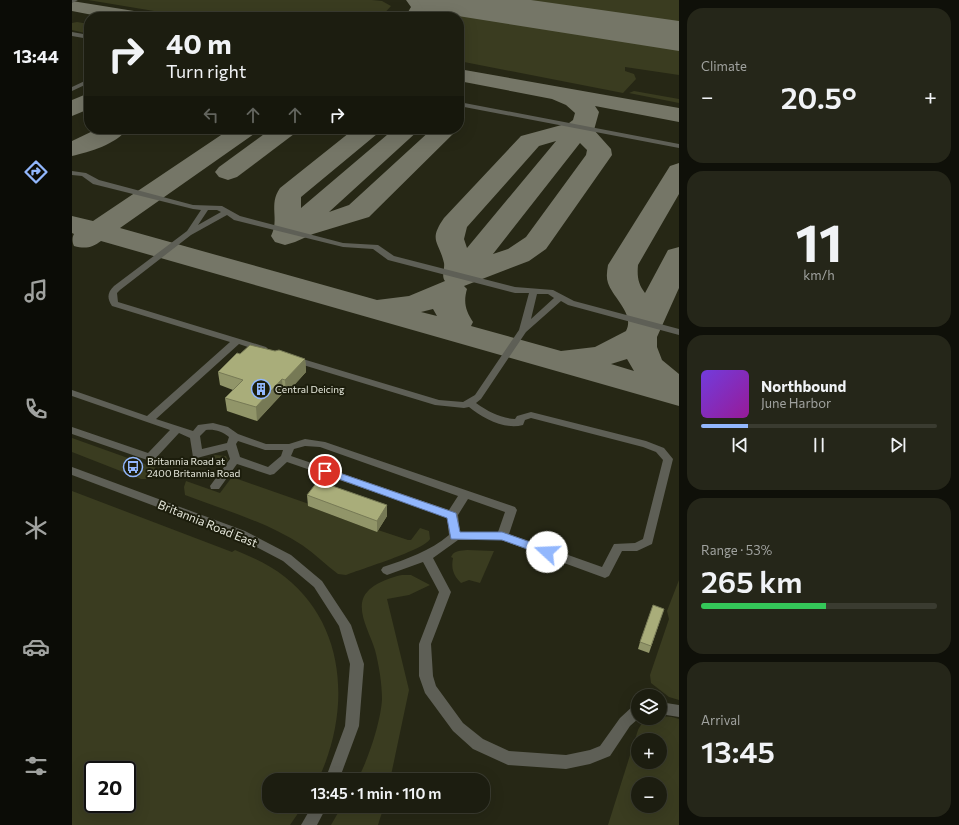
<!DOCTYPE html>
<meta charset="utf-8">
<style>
body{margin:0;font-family:Commissioner,sans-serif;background:#252619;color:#f1f3f6;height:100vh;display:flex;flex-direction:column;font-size:15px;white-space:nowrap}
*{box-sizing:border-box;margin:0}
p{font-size:13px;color:#a0a29f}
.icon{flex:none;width:22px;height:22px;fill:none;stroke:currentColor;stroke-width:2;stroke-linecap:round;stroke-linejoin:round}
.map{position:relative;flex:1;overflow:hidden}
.details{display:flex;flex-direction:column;gap:8px;padding:8px;background:#0f1009;width:280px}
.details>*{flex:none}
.hud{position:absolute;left:12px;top:12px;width:380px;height:122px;border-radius:16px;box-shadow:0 4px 16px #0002,0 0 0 1px #3a3b30;background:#1c1d10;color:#f1f3f6;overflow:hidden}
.fabs{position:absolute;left:559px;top:689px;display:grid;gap:8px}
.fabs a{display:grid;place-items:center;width:36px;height:36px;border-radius:50%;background:#1c1d10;box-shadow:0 4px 16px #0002,0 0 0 1px #3a3b30;font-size:20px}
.speed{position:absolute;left:12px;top:761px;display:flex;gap:8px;font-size:20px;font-weight:700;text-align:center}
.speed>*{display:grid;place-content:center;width:52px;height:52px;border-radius:50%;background:#1c1d10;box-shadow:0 4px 16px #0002,0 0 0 1px #3a3b30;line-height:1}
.speed .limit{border:2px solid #111;border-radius:6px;background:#fff;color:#111}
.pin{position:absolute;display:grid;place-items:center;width:34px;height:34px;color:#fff;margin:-17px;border:2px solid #fff;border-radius:50%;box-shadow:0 1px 4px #0007}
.me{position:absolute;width:44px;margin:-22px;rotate:290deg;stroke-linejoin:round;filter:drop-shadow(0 0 3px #0008)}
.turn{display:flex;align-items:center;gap:14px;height:84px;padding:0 16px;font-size:18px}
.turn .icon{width:52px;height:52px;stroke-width:2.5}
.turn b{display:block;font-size:28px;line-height:34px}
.lanes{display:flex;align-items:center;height:38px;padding:0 16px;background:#0003;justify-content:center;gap:20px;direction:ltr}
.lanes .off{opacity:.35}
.big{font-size:30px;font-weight:600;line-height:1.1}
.details .tile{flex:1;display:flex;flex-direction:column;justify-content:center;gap:6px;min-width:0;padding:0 14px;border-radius:16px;background:#252619}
.details .dial{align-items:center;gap:0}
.dial b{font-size:52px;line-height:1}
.song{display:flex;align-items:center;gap:12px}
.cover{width:48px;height:48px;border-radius:6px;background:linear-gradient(135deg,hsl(260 70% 55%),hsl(300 70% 35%))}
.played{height:4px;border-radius:2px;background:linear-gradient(90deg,#92b7fd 20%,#3a3b30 20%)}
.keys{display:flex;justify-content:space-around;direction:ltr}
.heat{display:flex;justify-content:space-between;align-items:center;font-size:22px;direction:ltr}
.charge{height:6px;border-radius:3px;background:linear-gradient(90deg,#34c759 53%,#3a3b30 0)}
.trip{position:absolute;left:190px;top:773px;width:228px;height:40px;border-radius:16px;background:#1c1d10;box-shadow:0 4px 16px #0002,0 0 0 1px #3a3b30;font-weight:600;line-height:40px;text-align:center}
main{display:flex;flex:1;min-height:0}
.tab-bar{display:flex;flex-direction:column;width:72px;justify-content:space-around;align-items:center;background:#0b0c06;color:#a0a29f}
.tab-bar .icon{width:28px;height:28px}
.tab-bar .on{color:#92b7fd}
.tab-bar b{font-size:18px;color:#f1f3f6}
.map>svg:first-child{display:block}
.green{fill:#3a3c20;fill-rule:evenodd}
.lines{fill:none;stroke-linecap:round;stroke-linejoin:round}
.taxiway{fill:#757667;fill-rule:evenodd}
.runway{fill:#757667;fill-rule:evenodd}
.minor{fill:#5e5f56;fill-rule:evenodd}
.wall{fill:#919569}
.shaded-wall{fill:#767955}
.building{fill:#a9ad7a;stroke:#767955}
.route{fill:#92b7fd;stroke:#5f77a4}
.labels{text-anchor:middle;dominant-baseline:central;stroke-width:4;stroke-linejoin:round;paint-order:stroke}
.poi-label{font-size:10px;fill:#e5e7db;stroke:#1c1d0c;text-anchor:start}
.near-street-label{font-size:12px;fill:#e5e7db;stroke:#1c1d0c}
</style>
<main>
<nav class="tab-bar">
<b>13:44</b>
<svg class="icon on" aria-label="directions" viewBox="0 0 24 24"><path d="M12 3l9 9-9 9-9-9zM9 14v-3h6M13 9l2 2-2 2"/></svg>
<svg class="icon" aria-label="music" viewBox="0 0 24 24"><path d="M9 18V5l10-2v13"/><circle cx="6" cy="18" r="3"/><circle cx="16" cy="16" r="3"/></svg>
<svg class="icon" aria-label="phone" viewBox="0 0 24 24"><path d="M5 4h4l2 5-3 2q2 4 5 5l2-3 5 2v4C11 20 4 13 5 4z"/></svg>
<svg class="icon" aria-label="climate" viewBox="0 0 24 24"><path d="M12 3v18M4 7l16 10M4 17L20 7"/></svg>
<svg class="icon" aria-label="car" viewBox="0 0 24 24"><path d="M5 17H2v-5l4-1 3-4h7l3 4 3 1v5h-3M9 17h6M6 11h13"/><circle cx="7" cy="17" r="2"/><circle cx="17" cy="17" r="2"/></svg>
<svg class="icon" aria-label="filters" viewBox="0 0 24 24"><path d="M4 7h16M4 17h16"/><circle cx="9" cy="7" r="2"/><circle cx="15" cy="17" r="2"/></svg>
</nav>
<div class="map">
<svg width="607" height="825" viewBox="0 0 607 825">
<rect width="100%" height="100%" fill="#262715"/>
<g class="green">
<path d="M16 0H300L310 1 319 6 309 17H118Z"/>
<path d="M440 0H607V25Z"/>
<path d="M378 16H400L607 47V75L553 67V71L562 74 564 79 551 93 387 61V17H376Z"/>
<path d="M5 22 17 24V34L0 30V23Z"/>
<path d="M562 91 607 99V103L557 93Z"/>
<path d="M0 438 95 472 79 479H69L0 452Z"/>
<path d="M143 455 154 456 156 460 151 465 134 460Z"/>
<path d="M160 477 237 504 236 506 305 532 306 530 336 540H339L348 528 357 531 358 539C352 550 289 569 274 575L266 574C254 565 243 554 230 545 195 522 152 510 113 495L112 487 114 481 148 493Z"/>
<path d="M0 491 160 552 163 550C180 557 198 565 213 577 276 627 278 713 246 780H197V806H231L218 825H0ZM21 770H55V804H21Z"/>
<path d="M395 550 422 551 408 583 397 580 389 583C381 575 379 568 381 558L379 557C382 550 389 551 395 550Z"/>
<path d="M330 575H339L358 585 337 595 315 599 337 690 318 780H285C296 761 309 721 310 699 310 684 307 665 303 650 299 636 288 618 290 603 292 586 316 578 330 575Z"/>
<path d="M607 580V700L597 697 579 683 578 675 597 619 595 611Z"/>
<path d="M588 716 600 717 607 719V825H536L566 730C572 719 575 718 588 718ZM566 740H588V762H566ZM566 784H588V806H566Z"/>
<path d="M270 806H312L306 825H259Z"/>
</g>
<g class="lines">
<g class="taxiway">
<path d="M334 0H352L354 3 371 0H404L408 1 411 5 408 9 374 11 343 17 339 16 336 12 339 7Z"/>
<path d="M0 1 62 11 69 13 71 17H31L0 11Z"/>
<path d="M387 69 607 108V122L523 106 527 112 522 130 539 149 540 155 474 249 457 261 392 286 395 289C391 303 394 311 401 322L399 326 489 351 523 347 554 331C563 314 541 298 536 283 534 277 535 271 536 265L598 166 607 163V194L566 265C565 276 566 284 573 293L596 250 607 247V288L585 337V347L590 360 607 374V406L29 241C20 248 13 249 2 246 0 242 0 237 2 234L0 233V216L21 221 158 129H186L182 134 48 228 305 300 337 296 373 281C369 276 373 269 372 263 367 241 356 241 372 218L449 136 497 123 501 120 503 113 494 105 480 99 387 81ZM484 141 395 248 392 239 395 227 467 146ZM508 143 515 150 514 155 454 237 436 249 421 254ZM361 309 365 316 349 312ZM555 359 562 371 539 364Z"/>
<path d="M17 93V109L0 116V100Z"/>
<path d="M25 129H55C45 144 17 152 0 156V141Z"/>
<path d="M199 129H226L222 134 165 177 156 180 147 177 143 172 147 167Z"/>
<path d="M282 129H309L305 134 229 197V208L322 129H348L257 212 277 205 360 129H386L297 217 241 234 223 242 213 245 203 242 199 236C208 219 196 205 208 188Z"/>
</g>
<path class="runway" d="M345 0H459L607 21V51L367 13 351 9Z"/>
<g class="minor">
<path d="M0 0H6L0 3Z"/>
<path d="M0 32 17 35V39L0 36Z"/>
<path d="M17 79V83L0 91V87Z"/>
<path d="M387 102 607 144V148L387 106Z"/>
<path d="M0 171 14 173 27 180 121 205 150 206 168 216 271 243 306 245 322 256 443 287 481 290 502 301 607 329V335L496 305 489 301 454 332 409 399 404 403C417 412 428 418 443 419L445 416 459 412 574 441 592 448 601 459 580 544 565 551H550L537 576 533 578 429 540H386L361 558 379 592 359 644 361 676 364 686 391 723 411 739 437 751 494 755 518 750 528 746 548 718 561 706 566 704 567 718 558 726 538 756 518 764 494 769 436 765 401 749 381 731 353 693 347 676V644L367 592 351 562 315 575 311 573 309 570 311 567C335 559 358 551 377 535L375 517 215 462 202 474 198 475 165 464 147 489H139L138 486 158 459 155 450 125 458 121 457 118 438 107 433 82 460 78 461 0 434V427L76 453 98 430 0 396V390L75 416 158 342 40 306C35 298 35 293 42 286L115 231 129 210 121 209 21 184 10 176 0 175ZM136 210H145L149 212 126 225ZM155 215 162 220 271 247 301 249 316 260 443 293H457L447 330 403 395 391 402 367 400 224 357H218L216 359 218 361 363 405 392 408 397 407C411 418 432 430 451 425L453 420 459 418 571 447 584 452 591 460 571 539 563 543 542 544 530 567 437 534 445 510 443 507 253 442 233 439 217 444H194L166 434 156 427 141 423 126 425 121 431 84 419 167 344 191 352 196 349 194 347 46 302 45 293 48 290 119 235ZM465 294H476L482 298 459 319ZM134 430C142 429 150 431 157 437L155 443 130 449 128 436ZM166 441 193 450H211L209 456 196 467 168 457 164 444ZM233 446 248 447 386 496 377 510 219 456 222 449ZM396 499 433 512 426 532H388L386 515Z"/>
<path d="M0 467 173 531 219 555 250 581 279 625 292 664 287 726 267 780H253L273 726 278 664 267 626 242 587 211 561 165 537 0 475Z"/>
<path d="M588 702 607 705V717L588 714Z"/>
<path d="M240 806H255L245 825H229Z"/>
</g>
</g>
<g class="wall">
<path d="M203 351 233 359 234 372 214 394 211 393 185 421 155 411 153 398 161 390 148 385 146 372 168 354Z"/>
<path d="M235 495 315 505V516L305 532 236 506Z"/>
<path d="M592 609 577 653 566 649 568 642Z"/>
</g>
<g class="shaded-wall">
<path d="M233 359 234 372 214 394 213 380Z"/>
<path d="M210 379 211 393 185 421 184 407Z"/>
<path d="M315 505V516L305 532V521Z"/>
</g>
<g class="building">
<path d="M178 345 203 351 207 350 233 359 213 380 210 379 184 407 153 398 171 380 146 372 165 353 168 354Z"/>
<path d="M246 481 315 505 305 521 235 495Z"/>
<path d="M581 605 592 609 579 646 568 642Z"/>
</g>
<path class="route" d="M253 468 384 513 388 532H430L478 549 480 552 475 556 430 540 379 539 375 518 250 473 248 471Z"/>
<defs>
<symbol id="building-ring" viewBox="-11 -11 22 22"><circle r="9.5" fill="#1c1d0c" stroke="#92b7fd" stroke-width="1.5"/><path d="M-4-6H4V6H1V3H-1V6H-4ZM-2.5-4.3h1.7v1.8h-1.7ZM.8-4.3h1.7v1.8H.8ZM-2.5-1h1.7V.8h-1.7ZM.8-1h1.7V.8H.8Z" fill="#92b7fd"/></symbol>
<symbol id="bus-ring" viewBox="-11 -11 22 22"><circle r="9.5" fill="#1c1d0c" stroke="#92b7fd" stroke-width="1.5"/><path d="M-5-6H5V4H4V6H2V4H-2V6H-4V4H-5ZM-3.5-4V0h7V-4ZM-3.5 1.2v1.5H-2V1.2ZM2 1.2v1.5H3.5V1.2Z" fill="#92b7fd"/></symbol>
</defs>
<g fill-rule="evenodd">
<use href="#building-ring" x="178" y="378" width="22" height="22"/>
<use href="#bus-ring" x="50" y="456" width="22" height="22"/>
</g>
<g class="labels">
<g class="poi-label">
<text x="203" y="389">Central Deicing</text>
<text x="75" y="461">Britannia Road at<tspan x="75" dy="12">2400 Britannia Road</tspan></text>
</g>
<g class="near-street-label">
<text transform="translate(136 523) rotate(22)">Britannia Road East</text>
</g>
</g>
</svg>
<div class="fabs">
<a><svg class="icon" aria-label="layers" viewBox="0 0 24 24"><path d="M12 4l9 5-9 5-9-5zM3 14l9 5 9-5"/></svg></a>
<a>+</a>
<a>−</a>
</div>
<div class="speed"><div class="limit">20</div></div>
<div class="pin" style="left:253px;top:471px;background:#d93025"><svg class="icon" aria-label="arrive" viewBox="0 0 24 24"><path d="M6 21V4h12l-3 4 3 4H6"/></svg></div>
<svg class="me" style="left:475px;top:552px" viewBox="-20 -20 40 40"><circle r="19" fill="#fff"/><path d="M0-13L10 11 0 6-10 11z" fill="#92b7fd"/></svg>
<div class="trip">13:45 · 1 min · 110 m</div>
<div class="hud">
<div class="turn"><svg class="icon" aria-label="right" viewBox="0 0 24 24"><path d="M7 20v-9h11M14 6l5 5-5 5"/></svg><div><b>40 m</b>Turn right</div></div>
<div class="lanes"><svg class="icon off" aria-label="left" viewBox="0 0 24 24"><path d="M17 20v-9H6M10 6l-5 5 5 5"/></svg><svg class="icon off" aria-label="ahead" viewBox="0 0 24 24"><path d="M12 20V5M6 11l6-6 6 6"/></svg><svg class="icon off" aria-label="ahead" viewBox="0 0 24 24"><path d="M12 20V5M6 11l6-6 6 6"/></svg><svg class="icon" aria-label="right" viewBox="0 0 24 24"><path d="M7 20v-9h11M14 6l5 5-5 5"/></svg></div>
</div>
</div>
<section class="details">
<div class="tile"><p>Climate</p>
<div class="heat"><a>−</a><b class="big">20.5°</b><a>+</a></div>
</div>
<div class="tile dial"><b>11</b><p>km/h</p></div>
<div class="tile">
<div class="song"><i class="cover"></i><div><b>Northbound</b><p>June Harbor</p></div></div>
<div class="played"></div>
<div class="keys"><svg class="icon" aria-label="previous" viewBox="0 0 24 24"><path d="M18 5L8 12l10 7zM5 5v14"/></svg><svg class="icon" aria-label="pause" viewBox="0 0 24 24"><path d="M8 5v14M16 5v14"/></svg><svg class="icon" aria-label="next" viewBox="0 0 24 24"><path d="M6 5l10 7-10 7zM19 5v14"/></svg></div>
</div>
<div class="tile"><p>Range · 53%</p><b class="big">265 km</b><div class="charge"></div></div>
<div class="tile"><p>Arrival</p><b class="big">13:45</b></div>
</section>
</main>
